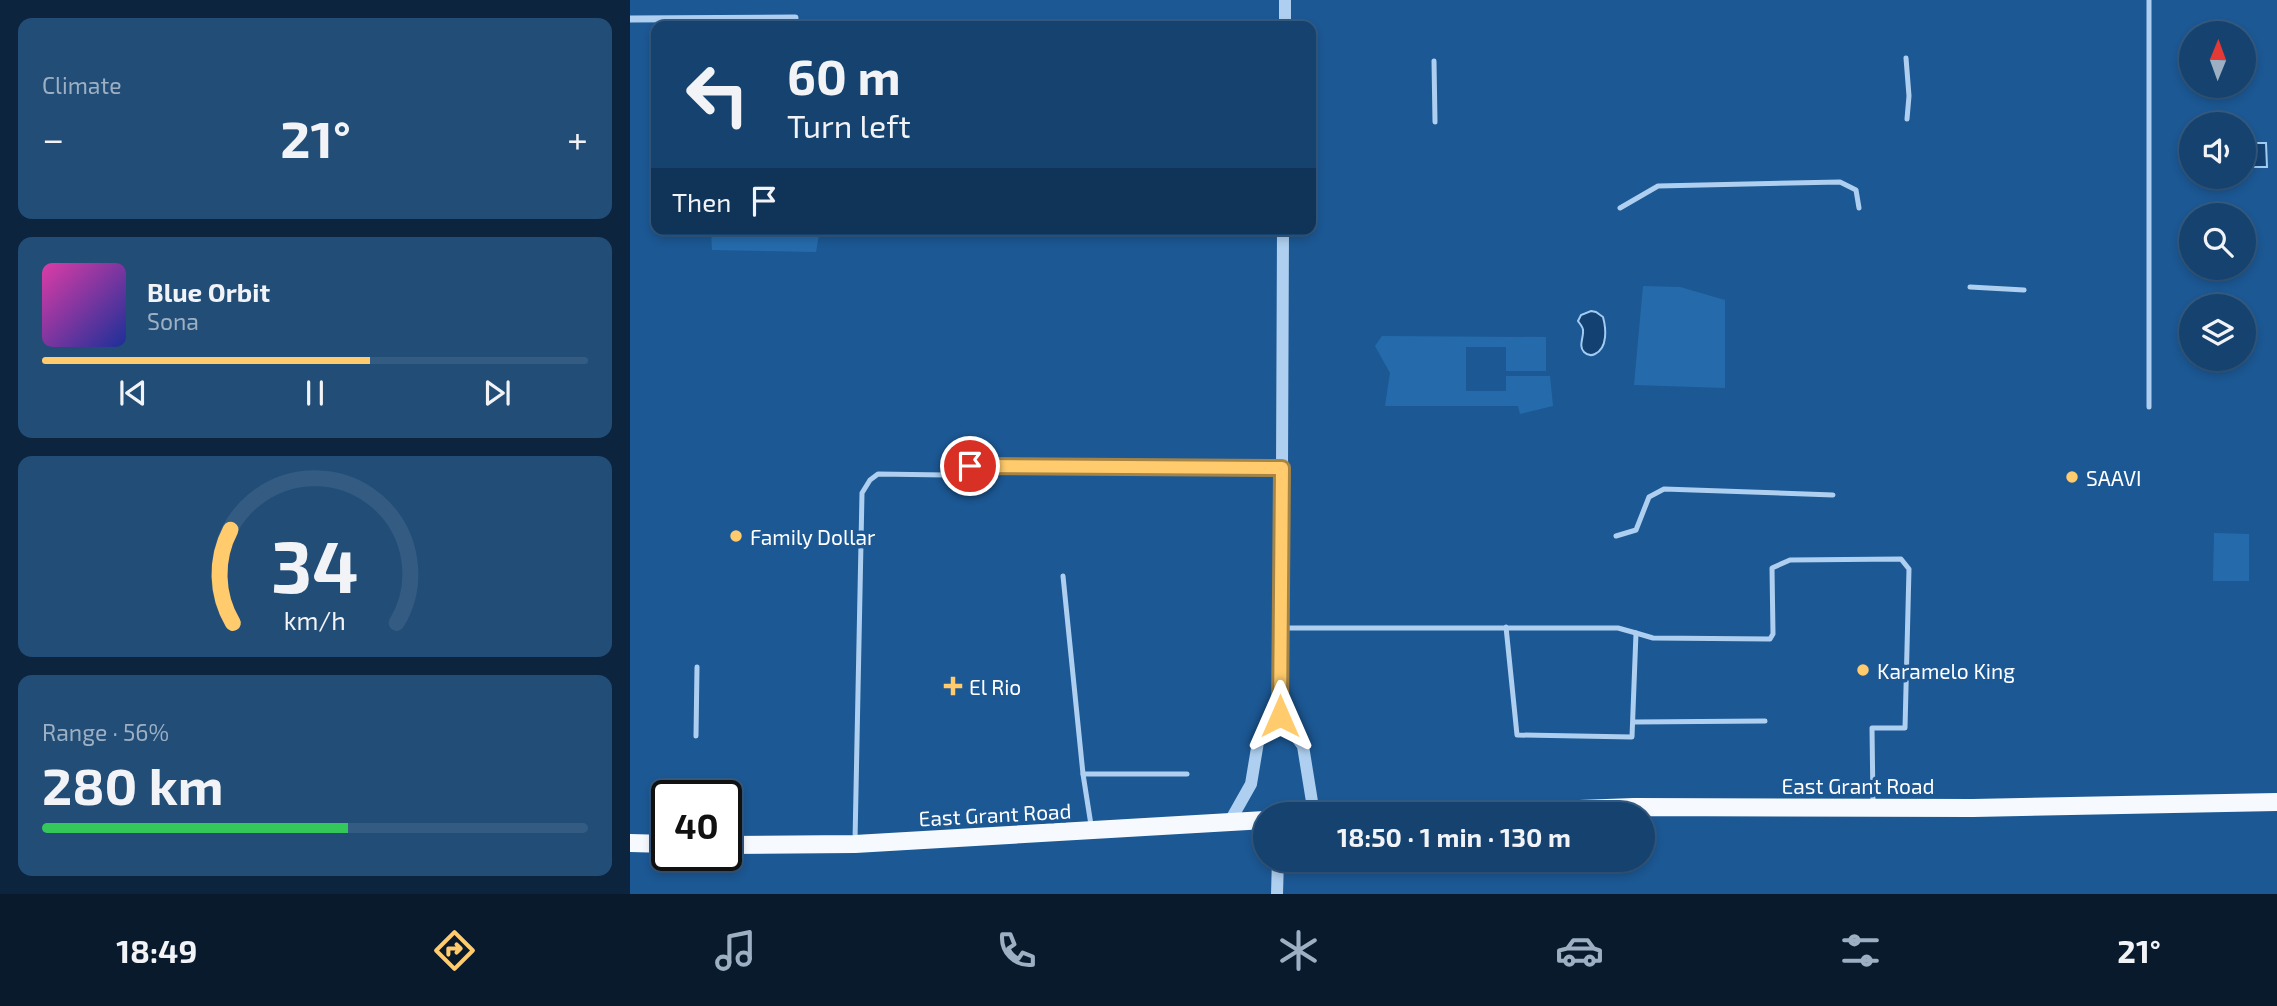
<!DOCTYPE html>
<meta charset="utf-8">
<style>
body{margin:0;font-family:"Exo 2",sans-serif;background:#224d77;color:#f1f3f6;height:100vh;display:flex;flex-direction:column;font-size:26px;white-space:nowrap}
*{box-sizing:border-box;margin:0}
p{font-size:23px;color:#9db0c3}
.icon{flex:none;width:38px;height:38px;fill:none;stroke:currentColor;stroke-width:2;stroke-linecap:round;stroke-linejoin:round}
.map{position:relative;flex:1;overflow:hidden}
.side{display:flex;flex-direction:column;gap:18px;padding:18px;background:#0c243d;width:630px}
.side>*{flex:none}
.banner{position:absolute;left:21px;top:21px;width:665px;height:214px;border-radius:14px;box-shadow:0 4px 10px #0003,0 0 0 2px #345b82;background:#15426f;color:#f1f3f6;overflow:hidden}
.needle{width:46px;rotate:1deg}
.controls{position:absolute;left:1549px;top:21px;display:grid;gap:14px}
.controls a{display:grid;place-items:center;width:77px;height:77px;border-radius:50%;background:#15426f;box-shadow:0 4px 10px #0003,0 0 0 2px #345b82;font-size:35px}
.speed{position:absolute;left:21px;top:780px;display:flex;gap:14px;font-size:35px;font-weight:700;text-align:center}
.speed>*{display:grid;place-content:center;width:91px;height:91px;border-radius:50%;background:#15426f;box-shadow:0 4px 10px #0003,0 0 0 2px #345b82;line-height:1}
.speed .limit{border:4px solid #111;border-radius:10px;background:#fff;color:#111}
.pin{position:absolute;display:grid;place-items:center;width:60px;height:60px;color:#fff;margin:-30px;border:4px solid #fff;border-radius:50%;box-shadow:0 2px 7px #0007}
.me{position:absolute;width:77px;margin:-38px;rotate:0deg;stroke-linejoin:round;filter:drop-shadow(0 0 5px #0008)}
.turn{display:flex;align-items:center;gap:24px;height:147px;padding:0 21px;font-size:32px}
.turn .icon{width:91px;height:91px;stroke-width:2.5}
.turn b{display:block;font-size:49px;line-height:60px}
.then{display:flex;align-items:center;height:66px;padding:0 21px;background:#0003;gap:14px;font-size:26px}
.big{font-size:52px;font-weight:700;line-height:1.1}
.side .card{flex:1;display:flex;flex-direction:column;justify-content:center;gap:10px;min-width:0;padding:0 24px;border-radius:14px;background:#224d77}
.side .dial{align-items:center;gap:0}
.dial svg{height:182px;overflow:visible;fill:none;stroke:#345b82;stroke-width:7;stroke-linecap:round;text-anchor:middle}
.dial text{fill:#f1f3f6;stroke:none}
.song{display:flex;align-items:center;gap:21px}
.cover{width:84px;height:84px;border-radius:10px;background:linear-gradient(135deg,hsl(320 70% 55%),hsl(230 70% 35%))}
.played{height:7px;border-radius:4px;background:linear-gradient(90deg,#ffcb6c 60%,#345b82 60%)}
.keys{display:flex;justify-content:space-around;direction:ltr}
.heat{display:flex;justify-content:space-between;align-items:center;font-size:38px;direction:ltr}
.charge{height:10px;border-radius:5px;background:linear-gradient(90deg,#34c759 56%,#345b82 0)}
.trip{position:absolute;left:623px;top:802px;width:402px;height:70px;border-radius:35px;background:#15426f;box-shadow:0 4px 10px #0003,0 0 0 2px #345b82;font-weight:700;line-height:70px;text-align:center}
.dock{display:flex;height:112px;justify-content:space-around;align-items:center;background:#081a2c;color:#9db0c3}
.dock .icon{width:49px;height:49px}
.dock .on{color:#ffcb6c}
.dock b{font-size:32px;color:#f1f3f6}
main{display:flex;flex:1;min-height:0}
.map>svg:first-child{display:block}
.green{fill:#256bac}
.water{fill:#134172;stroke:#a1cbf1;stroke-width:2}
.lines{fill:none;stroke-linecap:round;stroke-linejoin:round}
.service{stroke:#aecfef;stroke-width:5}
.minor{stroke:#aecfef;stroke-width:7}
.tertiary{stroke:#aecfef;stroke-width:12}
.primary{stroke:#f6faff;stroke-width:18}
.route-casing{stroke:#a68446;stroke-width:18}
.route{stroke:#ffcb6c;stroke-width:12}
.poi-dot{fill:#ffcb6c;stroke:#1c5894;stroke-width:2.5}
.labels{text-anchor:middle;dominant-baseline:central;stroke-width:7;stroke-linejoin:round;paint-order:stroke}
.poi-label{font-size:21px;fill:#fff;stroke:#1c5894;text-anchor:start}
.street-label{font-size:21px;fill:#fff;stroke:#1c5894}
</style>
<main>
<section class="side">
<div class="card"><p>Climate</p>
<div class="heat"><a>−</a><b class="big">21°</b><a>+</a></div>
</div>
<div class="card">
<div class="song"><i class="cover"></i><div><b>Blue Orbit</b><p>Sona</p></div></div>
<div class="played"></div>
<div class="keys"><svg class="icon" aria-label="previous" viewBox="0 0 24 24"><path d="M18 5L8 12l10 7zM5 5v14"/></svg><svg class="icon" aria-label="pause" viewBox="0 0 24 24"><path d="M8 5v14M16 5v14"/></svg><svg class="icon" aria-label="next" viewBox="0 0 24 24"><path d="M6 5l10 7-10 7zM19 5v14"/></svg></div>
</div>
<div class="card dial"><svg viewBox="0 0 100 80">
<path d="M14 69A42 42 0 1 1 86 69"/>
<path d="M14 69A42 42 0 0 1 13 28" stroke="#ffcb6c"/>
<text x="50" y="56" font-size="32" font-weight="700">34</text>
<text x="50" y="72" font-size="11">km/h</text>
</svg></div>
<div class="card"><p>Range · 56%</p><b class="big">280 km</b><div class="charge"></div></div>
</section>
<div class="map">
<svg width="1647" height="894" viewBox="0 0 1647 894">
<rect width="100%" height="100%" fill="#1c5894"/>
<g class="green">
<path d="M81 229H190L186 252 82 250Z"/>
<path d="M1013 286 1050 287 1095 300V388L1004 385Z"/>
<path d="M752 336 916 337V371H876V347H836V391H876V376H920L923 406 890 414 888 406H755L760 373 745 346Z"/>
<path d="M1584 533 1619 534V581H1583Z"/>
</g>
<g class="water">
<path d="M1614 143H1636L1637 167H1614Z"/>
<path d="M961 311 966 312 973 317C976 328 978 348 965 354 961 356 957 355 954 352 948 346 954 337 953 330 953 327 950 324 948 321L951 315Z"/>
</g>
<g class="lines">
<g class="service">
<path d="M1276 58 1279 96 1277 119"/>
<path d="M804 61 805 122"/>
<path d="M990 208 1028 186 1210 182 1226 190 1229 208"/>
<path d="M1340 287 1394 290"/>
<path d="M1519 407V0"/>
<path d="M340 466 652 468"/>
<path d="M986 536 1006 530 1019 497 1034 489 1203 495"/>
<path d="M433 576 453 774 461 825"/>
<path d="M651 628H988L1006 633 1002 737 887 735 876 627"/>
<path d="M1006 633 1023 638 1140 639 1143 634 1142 568 1160 560 1271 559 1279 569 1275 728H1242L1243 803"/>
<path d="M1004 722 1135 721"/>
<path d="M66 736 67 667"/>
<path d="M453 774H557"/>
<path d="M225 841 232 493 240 480 248 474 315 475"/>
</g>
<path class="minor" d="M0 19 165 18"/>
<g class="tertiary">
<path d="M655 26V0"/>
<path d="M653 229 651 716 673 746 684 814"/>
<path d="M599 823 621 784 628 742 651 716"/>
<path d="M647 894 648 859"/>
</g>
<g class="primary">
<path d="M810 814 1004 807 1343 808 1647 802"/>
<path d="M0 843 37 844"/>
<path d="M96 845 225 844 635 820"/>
</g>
</g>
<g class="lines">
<defs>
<path id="route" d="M340 466 652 468 650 716"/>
</defs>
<use href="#route" class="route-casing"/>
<use href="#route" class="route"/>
</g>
<g class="poi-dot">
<circle cx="1442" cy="477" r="7"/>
<circle cx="106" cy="536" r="7"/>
<circle cx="1233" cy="670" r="7"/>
<path d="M319.5 675.5h7v7h7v7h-7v7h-7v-7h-7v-7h7z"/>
</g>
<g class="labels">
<g class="poi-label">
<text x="1456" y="477">SAAVI</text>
<text x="120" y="536">Family Dollar</text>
<text x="1247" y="670">Karamelo King</text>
<text x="339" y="686">El Rio</text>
</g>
<g class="street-label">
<text x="1228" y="785">East Grant Road</text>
<text transform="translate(365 814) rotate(-3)">East Grant Road</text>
</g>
</g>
</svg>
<div class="controls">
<a><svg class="needle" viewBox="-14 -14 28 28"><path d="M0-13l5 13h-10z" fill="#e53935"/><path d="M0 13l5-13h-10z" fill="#9db0c3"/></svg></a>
<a><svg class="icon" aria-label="sound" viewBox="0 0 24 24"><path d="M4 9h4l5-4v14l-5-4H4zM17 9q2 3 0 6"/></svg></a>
<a><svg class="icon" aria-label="search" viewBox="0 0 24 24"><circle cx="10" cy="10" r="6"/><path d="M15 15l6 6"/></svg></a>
<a><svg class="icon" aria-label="layers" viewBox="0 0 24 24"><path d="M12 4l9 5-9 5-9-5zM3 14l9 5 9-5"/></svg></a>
</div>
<div class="speed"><div class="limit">40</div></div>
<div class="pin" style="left:340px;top:466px;background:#d93025"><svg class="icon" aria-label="arrive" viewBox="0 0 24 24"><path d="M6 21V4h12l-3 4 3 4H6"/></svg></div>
<svg class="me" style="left:650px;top:716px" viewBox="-20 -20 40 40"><path d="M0-17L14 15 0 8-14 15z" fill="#ffcb6c" stroke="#fff" stroke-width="4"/></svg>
<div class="trip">18:50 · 1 min · 130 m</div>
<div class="banner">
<div class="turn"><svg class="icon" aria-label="left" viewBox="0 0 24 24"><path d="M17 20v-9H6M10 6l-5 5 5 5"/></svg><div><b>60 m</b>Turn left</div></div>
<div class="then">Then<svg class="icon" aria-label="arrive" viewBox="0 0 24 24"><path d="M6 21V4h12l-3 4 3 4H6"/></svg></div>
</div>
</div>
</main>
<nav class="dock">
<b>18:49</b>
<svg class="icon on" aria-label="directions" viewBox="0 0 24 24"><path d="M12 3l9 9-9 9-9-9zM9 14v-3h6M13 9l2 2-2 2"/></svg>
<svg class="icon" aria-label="music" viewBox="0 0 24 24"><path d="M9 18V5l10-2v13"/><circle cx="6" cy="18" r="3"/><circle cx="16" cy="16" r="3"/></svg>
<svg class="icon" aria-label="phone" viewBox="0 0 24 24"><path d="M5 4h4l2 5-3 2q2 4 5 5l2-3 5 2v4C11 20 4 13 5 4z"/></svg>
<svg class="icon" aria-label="climate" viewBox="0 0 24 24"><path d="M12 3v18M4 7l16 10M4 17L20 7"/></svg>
<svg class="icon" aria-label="car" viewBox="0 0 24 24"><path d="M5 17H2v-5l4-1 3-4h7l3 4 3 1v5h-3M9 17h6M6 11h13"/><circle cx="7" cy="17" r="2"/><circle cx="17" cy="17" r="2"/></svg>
<svg class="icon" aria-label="filters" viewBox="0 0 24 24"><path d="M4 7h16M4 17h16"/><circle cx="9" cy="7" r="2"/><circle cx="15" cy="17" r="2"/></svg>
<b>21°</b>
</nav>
